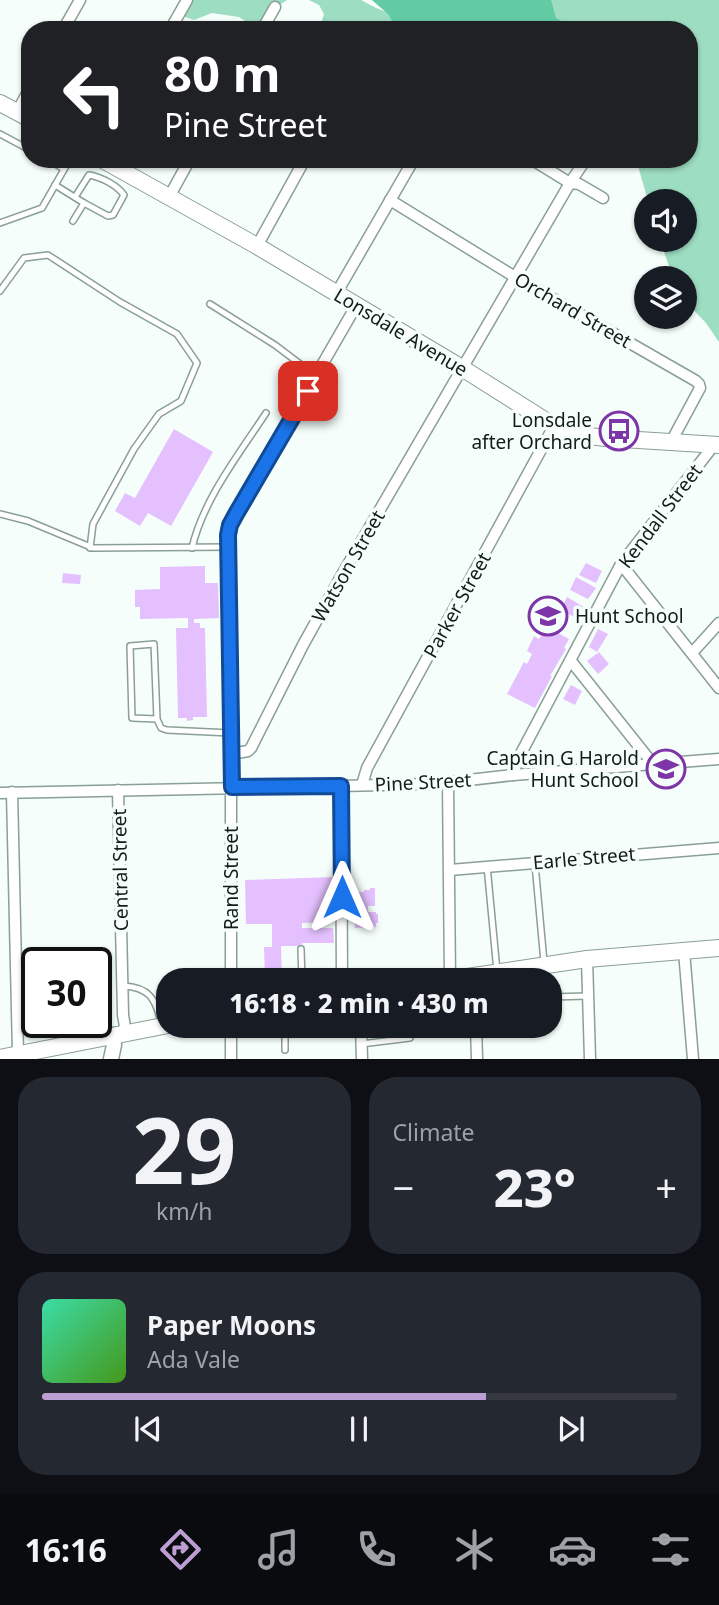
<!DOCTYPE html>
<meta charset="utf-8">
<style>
body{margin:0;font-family:"Noto Sans",sans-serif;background:#242831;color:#f1f3f6;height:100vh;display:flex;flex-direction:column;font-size:26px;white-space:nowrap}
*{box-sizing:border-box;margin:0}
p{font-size:23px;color:#9ea1a6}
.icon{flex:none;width:38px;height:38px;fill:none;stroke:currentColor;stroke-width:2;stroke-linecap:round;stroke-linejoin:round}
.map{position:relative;height:1059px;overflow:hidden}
.side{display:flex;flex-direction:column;gap:18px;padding:18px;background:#0d0f14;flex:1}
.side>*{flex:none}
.guide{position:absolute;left:21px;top:21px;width:677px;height:147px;border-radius:28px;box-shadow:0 2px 5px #0004;background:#202124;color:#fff;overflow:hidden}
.fabs{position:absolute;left:634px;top:189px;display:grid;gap:14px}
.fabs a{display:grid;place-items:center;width:63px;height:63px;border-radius:50%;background:#171b24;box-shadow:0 2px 5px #0004;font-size:35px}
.speed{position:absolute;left:21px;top:947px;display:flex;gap:14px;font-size:35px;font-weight:700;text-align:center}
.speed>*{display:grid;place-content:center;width:91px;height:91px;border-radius:50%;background:#171b24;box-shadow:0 2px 5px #0004;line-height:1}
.speed .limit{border:4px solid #111;border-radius:10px;background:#fff;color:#111}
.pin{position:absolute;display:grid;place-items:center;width:60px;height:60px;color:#fff;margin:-30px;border-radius:14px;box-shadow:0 4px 10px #0006}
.me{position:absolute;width:77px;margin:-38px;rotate:0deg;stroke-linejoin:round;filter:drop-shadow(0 0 5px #0008)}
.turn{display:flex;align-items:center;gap:24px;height:147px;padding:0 28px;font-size:32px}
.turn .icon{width:91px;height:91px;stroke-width:2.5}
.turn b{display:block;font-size:49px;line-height:60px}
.big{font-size:52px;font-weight:800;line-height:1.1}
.side .widget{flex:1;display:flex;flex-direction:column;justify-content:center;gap:10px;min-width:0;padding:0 24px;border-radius:28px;background:#242831}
.side .dial{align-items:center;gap:0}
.dial b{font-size:91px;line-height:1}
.song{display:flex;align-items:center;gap:21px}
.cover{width:84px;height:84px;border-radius:10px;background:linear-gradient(135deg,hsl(160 70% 55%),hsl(100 70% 35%))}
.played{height:7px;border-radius:4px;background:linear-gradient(90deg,#bd9ed3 70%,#363941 70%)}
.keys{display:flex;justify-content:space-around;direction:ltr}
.heat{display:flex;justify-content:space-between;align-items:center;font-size:38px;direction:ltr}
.side .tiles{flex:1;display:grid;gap:18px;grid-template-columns:1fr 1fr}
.widget:last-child{grid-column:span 2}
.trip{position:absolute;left:156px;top:968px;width:406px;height:70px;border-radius:28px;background:#171b24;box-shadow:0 2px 5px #0004;font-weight:800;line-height:70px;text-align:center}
.menu{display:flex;height:112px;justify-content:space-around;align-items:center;background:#090b0e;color:#9ea1a6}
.menu .icon{width:49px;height:49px}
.menu .on{color:#bd9ed3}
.menu b{font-size:32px;color:#f1f3f6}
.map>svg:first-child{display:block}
.green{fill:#9dddc2}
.water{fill:#62cba4}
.building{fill:#e4c1fe}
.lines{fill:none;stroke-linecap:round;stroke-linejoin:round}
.service-casing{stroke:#8a9f96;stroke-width:8}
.minor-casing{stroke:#8a9f96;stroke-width:13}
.secondary-casing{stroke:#8a9f96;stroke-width:17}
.primary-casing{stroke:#8a9f96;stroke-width:18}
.service{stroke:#fff;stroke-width:5}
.minor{stroke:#fff;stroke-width:10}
.secondary{stroke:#fff;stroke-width:14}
.primary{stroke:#fff;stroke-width:16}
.route-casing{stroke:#114b97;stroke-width:18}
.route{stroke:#1a73e8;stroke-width:12}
.labels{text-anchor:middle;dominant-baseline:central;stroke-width:7;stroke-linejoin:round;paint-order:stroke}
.street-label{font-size:19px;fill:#141c18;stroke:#f5fefa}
.poi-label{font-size:19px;fill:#141c18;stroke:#f5fefa;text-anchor:end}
</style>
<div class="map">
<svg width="719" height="1059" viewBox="0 0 719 1059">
<rect width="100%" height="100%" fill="#f5fefa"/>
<g class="green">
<path d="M183 0H287L275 8 259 30 239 17 212 13 194 20 177 14Z"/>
<path d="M309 0H361L376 8 389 13 397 24 398 30H319L324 14 319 5Z"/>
<path d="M515 0H719V342L706 323 684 300V278H673L660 240H684V201H648L636 159H690V30H546Z"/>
</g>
<path class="water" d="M372 0H551L556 18 567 24 569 29 399 30 394 25 389 15Z"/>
<g class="building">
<path d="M174 429 213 452 171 526 148 513 140 526 115 511 125 493 135 498Z"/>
<path d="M586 563 602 571 596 583 579 575Z"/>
<path d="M205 566V583H218L219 618 194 619V623H200V628H205L207 717H193V720L187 721V718H178L176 628H188V618L140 619V607H135V590L160 589V567Z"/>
<path d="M63 573 81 575 80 584 62 583Z"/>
<path d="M576 577 596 588 588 599 570 590Z"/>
<path d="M567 597 584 607 579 620 567 613 566 615 559 612Z"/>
<path d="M547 627 569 639 564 648 566 649 550 676H552L535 708 507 694 524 662 527 664 532 654 527 651 534 636 539 639Z"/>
<path d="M598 629 608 634 597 652 589 647Z"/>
<path d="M599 652 609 664 598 674 587 661Z"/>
<path d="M571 685 582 691 575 705 563 699Z"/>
<path d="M333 877 334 922 302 923V928H333L334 943H302V946H281L282 980H265L264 947H272V924H246L245 880Z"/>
<path d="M370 888H375V906H368V912H376V914H378V923H376V927L355 928 354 912H362V906H352L355 892H364V890H370Z"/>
<path d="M303 1026H327V1038H321L320 1029 310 1030 311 1037H305Z"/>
<rect x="421" y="1026" width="41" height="5"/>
</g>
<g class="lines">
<defs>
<g id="service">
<path d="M0 134 30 150"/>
<path d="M47 159 64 169"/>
<path d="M55 185 84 203 73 221"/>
<path d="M75 197 89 175C101 177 117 185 124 195L113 215 108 216 84 203"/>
<path d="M0 223 42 208 70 159"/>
<path d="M0 291 24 258 48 255 120 302 177 334 197 363 181 401 159 414 134 449 93 524 90 548"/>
<path d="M210 304 275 345 316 376"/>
<path d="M0 514 28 521 93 548 227 547"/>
<path d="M192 548C203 500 239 454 266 413"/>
<path d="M157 719 132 718 130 646 154 644 157 719 161 728 167 730 231 733"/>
<path d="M535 864 544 962"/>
<path d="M487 866 497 971"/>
<path d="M301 949 302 980"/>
<path d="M123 986C149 987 156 999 161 1023"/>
<path d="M550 997 588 996"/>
<path d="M285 1026V1050"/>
<path d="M361 1044 410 1038 413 1026"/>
</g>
<g id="minor">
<path d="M63 30 80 0"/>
<path d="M170 30 187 0"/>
<path d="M262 30 275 7"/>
<path d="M17 112 30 88"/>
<path d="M531 159 570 183 579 184 603 198"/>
<path d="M169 197 190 159"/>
<path d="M390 200 515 277 696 381 699 384 700 388 671 442"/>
<path d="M257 246 305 159"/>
<path d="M336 294 414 159"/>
<path d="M621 564 719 688"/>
<path d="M692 653 719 623"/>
<path d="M571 661 653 764"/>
<path d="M231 754 248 751 251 748 303 645 343 573 570 183 586 159"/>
<path d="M513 775 518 759 621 564 714 445"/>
<path d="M448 783 450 980"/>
<path d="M362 785 367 768 554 426"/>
<path d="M341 786 342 980"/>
<path d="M118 790 123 1015 126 1033"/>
<path d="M12 792 18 1054"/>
<path d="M0 793 433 784 513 775 719 759"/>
<path d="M450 870 719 848"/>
<path d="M684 951 693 1059"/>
<path d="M587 959 590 1059"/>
<path d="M231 980V754L228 535 230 525 236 514 356 306"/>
<path d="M231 1026V1059"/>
<path d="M361 1026 362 1059"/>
<path d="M476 1026 477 1059"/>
</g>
<path id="secondary" d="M111 1059 114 1045 113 1035"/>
<g id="primary">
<path d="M0 103 30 119"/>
<path d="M101 159 257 246 462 368 554 426 580 435 606 438 719 445"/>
<path d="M447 980 587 959 719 948"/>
<path d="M0 1058 168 1025"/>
</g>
</defs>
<use href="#service" class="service-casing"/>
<use href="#minor" class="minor-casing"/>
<use href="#secondary" class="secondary-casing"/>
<use href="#primary" class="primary-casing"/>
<use href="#service" class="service"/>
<use href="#minor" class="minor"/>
<use href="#secondary" class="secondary"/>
<use href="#primary" class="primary"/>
</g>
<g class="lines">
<defs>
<path id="route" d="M308 391 236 514 230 525 228 535 232 787 341 786 342 897"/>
</defs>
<use href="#route" class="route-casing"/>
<use href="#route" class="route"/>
</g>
<defs>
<symbol id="bus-ring" viewBox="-11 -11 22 22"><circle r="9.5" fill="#f5fefa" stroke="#7d35a8" stroke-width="1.5"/><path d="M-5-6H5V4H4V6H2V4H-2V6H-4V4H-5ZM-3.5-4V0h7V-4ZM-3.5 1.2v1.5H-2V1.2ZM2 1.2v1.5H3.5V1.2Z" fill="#7d35a8"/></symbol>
<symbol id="school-ring" viewBox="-11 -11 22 22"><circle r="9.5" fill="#f5fefa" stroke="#7d35a8" stroke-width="1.5"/><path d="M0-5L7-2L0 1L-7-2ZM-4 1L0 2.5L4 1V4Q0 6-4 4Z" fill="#7d35a8"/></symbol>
</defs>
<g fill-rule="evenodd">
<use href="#bus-ring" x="597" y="409" width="44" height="44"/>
<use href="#school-ring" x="526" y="594" width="44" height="44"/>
<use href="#school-ring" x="644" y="747" width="44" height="44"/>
</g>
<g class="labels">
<g class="street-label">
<text transform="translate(573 310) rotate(30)">Orchard Street</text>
<text transform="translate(401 332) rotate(31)">Lonsdale Avenue</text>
<text transform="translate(660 516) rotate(-53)">Kendall Street</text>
<text transform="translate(348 566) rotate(-60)">Watson Street</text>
<text transform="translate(457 605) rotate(-61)">Parker Street</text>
<text transform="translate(423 782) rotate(-3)">Pine Street</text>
<text transform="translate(584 858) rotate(-5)">Earle Street</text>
<text transform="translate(120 870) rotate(-91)">Central Street</text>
<text transform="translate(231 878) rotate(-90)">Rand Street</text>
</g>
<g class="poi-label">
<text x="592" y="420">Lonsdale<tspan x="592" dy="22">after Orchard</tspan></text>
<text x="575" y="616" text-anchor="start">Hunt School</text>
<text x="639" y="758">Captain G Harold<tspan x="639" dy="22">Hunt School</tspan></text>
</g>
</g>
</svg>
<div class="fabs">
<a><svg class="icon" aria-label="sound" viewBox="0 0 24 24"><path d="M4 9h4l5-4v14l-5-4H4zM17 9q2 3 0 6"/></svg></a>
<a><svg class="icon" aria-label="layers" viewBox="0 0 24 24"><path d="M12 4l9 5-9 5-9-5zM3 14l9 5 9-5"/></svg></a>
</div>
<div class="speed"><div class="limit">30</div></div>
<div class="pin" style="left:308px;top:391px;background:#d93025"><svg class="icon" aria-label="arrive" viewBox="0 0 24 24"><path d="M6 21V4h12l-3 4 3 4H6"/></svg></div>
<svg class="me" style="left:342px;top:897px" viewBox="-20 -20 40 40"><path d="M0-17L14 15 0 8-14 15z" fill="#1a73e8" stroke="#fff" stroke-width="4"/></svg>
<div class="trip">16:18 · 2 min · 430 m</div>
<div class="guide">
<div class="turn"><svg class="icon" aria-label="left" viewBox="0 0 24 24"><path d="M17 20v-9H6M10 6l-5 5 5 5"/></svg><div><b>80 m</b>Pine Street</div></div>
</div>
</div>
<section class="side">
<div class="tiles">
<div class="widget dial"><b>29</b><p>km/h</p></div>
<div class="widget"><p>Climate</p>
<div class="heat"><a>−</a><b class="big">23°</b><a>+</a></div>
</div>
<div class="widget">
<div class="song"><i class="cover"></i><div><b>Paper Moons</b><p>Ada Vale</p></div></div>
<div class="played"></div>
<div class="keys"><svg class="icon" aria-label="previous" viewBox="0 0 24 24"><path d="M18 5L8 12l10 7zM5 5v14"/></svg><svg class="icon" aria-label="pause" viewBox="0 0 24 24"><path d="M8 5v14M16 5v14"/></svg><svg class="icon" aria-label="next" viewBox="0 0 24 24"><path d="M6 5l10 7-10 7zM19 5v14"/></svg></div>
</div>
</div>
</section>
<nav class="menu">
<b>16:16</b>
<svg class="icon on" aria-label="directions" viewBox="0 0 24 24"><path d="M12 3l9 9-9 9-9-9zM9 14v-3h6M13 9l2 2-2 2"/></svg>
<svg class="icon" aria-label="music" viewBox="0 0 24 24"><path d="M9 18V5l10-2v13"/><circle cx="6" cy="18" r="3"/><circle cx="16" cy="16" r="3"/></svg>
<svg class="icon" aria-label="phone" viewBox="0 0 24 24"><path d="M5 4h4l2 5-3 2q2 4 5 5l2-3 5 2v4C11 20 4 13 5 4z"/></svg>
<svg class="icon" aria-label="climate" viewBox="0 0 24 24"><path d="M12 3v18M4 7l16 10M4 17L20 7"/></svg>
<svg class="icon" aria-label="car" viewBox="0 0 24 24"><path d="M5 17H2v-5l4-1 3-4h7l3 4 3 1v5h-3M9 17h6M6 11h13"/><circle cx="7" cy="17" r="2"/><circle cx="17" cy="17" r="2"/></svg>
<svg class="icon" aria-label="filters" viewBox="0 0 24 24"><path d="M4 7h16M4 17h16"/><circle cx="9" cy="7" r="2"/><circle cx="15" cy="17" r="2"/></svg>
</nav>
